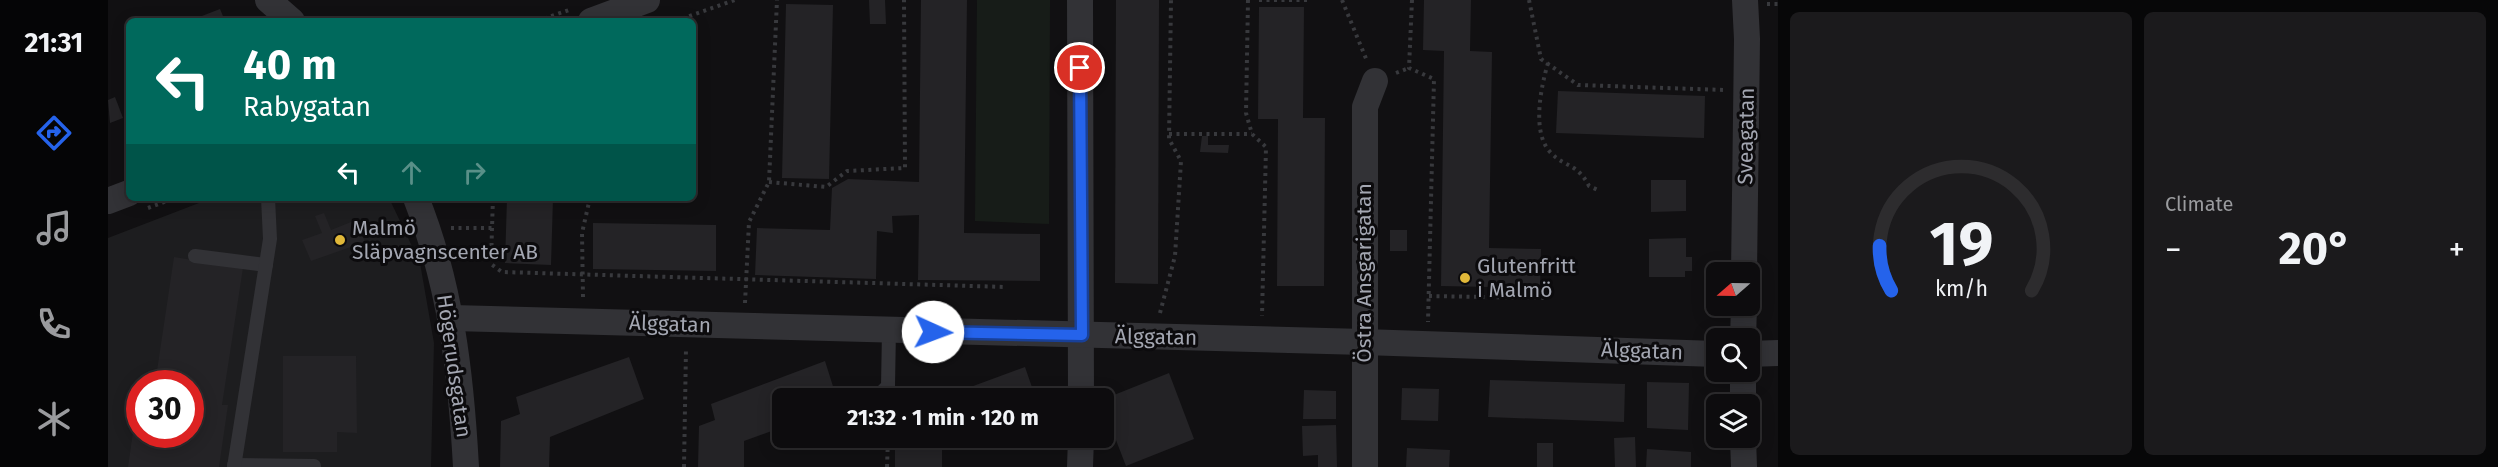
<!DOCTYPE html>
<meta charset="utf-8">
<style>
body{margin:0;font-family:"Fira Sans",sans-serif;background:#1b1a1c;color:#f1f3f6;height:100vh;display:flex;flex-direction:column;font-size:22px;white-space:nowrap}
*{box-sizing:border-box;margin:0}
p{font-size:20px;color:#9a9b9e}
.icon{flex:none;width:33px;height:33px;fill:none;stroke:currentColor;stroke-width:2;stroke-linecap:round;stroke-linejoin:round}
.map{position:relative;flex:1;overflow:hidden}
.drawer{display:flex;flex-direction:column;gap:12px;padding:12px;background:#070708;width:720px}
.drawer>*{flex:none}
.hud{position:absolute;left:18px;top:18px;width:570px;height:183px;border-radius:9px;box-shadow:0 3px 15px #0003,0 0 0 2px #2d2c2e;background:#00695c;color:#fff;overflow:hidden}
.needle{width:39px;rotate:250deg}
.tools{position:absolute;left:1598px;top:262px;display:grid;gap:12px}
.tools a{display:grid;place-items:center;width:54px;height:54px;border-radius:9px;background:#0d0c0e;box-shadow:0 3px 15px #0003,0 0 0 2px #2d2c2e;font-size:30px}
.speed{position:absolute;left:18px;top:370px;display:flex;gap:12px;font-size:30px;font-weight:700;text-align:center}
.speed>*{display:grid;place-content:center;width:78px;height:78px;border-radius:50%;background:#0d0c0e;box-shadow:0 3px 15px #0003,0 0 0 2px #2d2c2e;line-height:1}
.speed .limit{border:9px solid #d22;background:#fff;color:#111}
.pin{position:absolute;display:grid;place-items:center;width:51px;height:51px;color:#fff;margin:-26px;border:3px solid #fff;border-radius:50%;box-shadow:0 2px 6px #0007}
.me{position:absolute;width:66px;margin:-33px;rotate:92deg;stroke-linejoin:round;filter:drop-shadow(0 0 4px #0008)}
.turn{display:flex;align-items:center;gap:21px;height:126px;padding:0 18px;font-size:27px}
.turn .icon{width:78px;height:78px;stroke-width:2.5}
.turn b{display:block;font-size:42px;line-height:51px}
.lanes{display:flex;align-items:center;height:57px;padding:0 18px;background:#0003;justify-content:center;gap:30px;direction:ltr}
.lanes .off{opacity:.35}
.big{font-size:45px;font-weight:700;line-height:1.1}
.drawer .card{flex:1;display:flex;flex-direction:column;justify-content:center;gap:9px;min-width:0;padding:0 21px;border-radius:9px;background:#1b1a1c}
.drawer .dial{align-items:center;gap:0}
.dial svg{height:156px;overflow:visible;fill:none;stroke:#2d2c2e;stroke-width:7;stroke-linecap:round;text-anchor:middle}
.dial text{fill:#f1f3f6;stroke:none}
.heat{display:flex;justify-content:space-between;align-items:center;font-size:33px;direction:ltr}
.drawer .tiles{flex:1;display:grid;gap:12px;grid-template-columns:repeat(2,1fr)}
.trip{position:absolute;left:664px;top:388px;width:342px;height:60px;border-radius:9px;background:#0d0c0e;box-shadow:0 3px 15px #0003,0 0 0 2px #2d2c2e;font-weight:700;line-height:60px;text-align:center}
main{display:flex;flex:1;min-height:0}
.menu{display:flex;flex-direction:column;width:108px;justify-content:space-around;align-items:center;background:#050506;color:#9a9b9e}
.menu .icon{width:42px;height:42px}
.menu .on{color:#2563eb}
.menu b{font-size:27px;color:#f1f3f6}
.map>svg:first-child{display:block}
.built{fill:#1d1d1f;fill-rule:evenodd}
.green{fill:#171c18}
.building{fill:#242326}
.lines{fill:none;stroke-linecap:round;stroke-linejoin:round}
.path{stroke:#38393d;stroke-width:4;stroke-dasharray:3 4.5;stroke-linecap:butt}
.lane{stroke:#323236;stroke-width:14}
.street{stroke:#323236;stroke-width:26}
.route-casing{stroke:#184099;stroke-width:15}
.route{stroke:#2563eb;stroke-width:10}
.poi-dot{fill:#e1b839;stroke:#0c0b0d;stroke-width:2}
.labels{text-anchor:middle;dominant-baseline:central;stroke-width:6;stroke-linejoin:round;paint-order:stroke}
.street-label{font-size:21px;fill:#a3a6b1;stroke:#0c0b0d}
.poi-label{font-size:21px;fill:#a3a6b1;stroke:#0c0b0d;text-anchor:start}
</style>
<main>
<nav class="menu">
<b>21:31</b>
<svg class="icon on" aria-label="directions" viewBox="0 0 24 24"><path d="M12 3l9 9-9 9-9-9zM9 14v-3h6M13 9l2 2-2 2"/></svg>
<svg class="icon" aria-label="music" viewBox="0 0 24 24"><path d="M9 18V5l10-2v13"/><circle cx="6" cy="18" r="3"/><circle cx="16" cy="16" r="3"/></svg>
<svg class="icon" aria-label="phone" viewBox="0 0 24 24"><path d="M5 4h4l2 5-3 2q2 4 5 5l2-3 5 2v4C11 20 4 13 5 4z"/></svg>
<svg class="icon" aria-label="climate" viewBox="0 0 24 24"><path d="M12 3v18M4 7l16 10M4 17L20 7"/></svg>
</nav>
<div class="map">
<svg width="1670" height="467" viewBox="0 0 1670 467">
<rect width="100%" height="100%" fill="#111012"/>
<path class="built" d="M104 198H281L312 263 326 343 323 467H0V238ZM32 384H82V435H32Z"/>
<path class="green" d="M869 0H942L941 224 867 221Z"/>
<g class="building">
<path d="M761 0H777L778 24H762Z"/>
<path d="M813 0H859L856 233 932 234V281L810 280 811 215 784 216 785 233 769 231 768 279 647 275 649 228 722 230 724 188 740 179 811 182Z"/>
<path d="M1008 0H1051L1050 284 1007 283Z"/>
<path d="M1316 0H1363L1362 51 1384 52 1381 248 1433 249 1432 288 1333 286 1336 51 1315 50Z"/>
<path d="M678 4 725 5 721 179 674 178Z"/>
<path d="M1151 7H1196L1195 118H1217L1216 286H1169L1170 119H1150Z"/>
<path d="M112 9 117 21H81Z"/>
<path d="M585 55H589L587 126H585Z"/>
<path d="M1450 91 1597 96 1596 138 1448 133Z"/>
<path d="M7 97 15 118 2 123 0 100Z"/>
<path d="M1094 136H1100V145H1121L1120 153 1092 152Z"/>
<path d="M1543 180H1578V211L1543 212Z"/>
<path d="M399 198H445L443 265 397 263Z"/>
<path d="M216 213 223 230 248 220 257 242 203 261 194 240 214 233 207 216Z"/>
<path d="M485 223 608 225V271L485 269Z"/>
<rect x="1282" y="230" width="17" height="21"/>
<path d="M1578 238V257H1584V271H1577V277H1541V239Z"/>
<path d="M66 257 135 268 114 405H120L111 467H20L30 397 32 435H82V384H47Z"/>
<path d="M175 356H248L249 433 229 432V452H175Z"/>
<path d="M521 357 536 399 442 437 441 467H392L393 421 412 414 408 397Z"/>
<path d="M717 361 729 399H675V427L636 441V467H590L591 426 607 420 603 404Z"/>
<path d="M917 367 928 399H832L849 392Z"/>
<path d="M1061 373 1086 439 1018 466 996 409V399Z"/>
<path d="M1382 380 1517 384 1516 422 1380 417Z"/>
<path d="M1539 382 1581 383 1580 430 1539 428Z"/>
<path d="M1294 388 1331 389 1330 421 1293 420Z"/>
<path d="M1196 390 1228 391V419H1195Z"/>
<path d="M1228 425 1229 467H1210V455L1195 456 1194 426Z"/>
<path d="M1527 437 1528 467H1507L1506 438Z"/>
<path d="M787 438H857L834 446V467H787Z"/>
<rect x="1429" y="443" width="16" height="24"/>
<path d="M1299 448 1342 450 1341 467H1298Z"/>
<path d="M1539 449 1583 452V467H1538Z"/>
</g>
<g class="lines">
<g class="path">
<path d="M1140 0 1138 113 1144 134 1158 147 1154 316"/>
<path d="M1151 0H1200"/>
<path d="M1234 0 1259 61"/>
<path d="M1304 0 1301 68 1326 79 1320 322"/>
<path d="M1421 0 1433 59 1470 85 1616 90"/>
<path d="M1659 4H1670"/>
<path d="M429 21 461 10"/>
<path d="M567 21 627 0"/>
<path d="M1440 63C1433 87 1423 133 1443 153 1458 168 1469 163 1481 186L1490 190"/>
<path d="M1288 73 1301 68"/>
<path d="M1061 134H1144"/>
<path d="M661 182 718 187 739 171 797 168 796 0"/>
<path d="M40 208 67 198"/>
<path d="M343 228H384L385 198"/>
<path d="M384 228 383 264 394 272 898 287"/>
<path d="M1321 296 1436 298"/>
<path d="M475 297 474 233 482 198"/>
<path d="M637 303 641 222 661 182 669 0"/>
<path d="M1052 313 1067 256 1073 161 1061 139 1063 0"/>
<path d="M576 467 578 348"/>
<path d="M779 467 780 438"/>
</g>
<g class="lane">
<path d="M87 256 158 265"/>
<path d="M767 399 780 386 781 330"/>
<path d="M126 465 206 466"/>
<path d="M126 467 162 239 160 198"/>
</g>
<g class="street">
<path d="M160 0 184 21"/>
<path d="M972 0 973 399"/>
<path d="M483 21 539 0"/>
<path d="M308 198C343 285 353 375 358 467"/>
<path d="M0 201 21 193"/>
<path d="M1636 273 1639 39 1637 0"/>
<path d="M344 318 1256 342 1608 354"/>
<path d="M1635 339 1636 306"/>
<path d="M1641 354 1670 353"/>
<path d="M1635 372V405"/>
<path d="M1635 438 1636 467"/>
<path d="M972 467 973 438"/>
<path d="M1257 467V107L1267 81"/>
</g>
</g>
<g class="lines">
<defs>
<path id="route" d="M825 332 974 335 972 68"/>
</defs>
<use href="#route" class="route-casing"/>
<use href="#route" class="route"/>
</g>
<g class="poi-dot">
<circle cx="232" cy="240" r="6"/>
<circle cx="1357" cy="278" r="6"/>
</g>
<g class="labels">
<g class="street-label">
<text transform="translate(1638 136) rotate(-89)">Sveagatan</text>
<text transform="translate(1256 273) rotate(-90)">Östra Ansgarigatan</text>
<text transform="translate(562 324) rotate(2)">Älggatan</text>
<text transform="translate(1048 337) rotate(1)">Älggatan</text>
<text transform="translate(1534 351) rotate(2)">Älggatan</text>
<text transform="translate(346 366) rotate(82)">Högerudsgatan</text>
</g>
<g class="poi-label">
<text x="244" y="228">Malmö<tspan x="244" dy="24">Släpvagnscenter AB</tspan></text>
<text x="1369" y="266">Glutenfritt<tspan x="1369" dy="24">i Malmö</tspan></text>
</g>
</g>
</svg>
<div class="tools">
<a><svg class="needle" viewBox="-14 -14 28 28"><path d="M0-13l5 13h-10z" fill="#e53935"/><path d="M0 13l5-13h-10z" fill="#9a9b9e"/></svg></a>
<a><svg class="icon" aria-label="search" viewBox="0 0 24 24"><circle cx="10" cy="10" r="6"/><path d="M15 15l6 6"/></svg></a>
<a><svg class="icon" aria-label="layers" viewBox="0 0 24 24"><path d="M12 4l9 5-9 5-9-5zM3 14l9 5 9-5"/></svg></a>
</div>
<div class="speed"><div class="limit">30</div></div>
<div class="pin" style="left:972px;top:68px;background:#d93025"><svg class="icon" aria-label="arrive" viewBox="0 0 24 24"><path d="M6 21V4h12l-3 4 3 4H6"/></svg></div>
<svg class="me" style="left:825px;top:332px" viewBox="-20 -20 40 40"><circle r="19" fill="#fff"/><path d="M0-13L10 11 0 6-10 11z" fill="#2563eb"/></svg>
<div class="trip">21:32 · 1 min · 120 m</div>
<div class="hud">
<div class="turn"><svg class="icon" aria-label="left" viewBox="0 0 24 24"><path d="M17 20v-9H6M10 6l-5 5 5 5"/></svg><div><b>40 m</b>Rabygatan</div></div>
<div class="lanes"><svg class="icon" aria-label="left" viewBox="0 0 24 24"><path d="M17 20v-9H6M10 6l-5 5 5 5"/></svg><svg class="icon off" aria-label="ahead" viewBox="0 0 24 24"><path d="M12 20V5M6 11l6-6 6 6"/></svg><svg class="icon off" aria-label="right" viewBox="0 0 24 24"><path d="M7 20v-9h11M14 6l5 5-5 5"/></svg></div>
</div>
</div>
<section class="drawer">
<div class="tiles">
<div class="card dial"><svg viewBox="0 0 100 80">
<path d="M14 69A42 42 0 1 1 86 69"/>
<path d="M14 69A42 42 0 0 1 8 46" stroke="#2563eb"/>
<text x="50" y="56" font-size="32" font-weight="700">19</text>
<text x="50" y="72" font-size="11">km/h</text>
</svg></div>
<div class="card"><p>Climate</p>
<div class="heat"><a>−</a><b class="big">20°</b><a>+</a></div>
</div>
</div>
</section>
</main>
